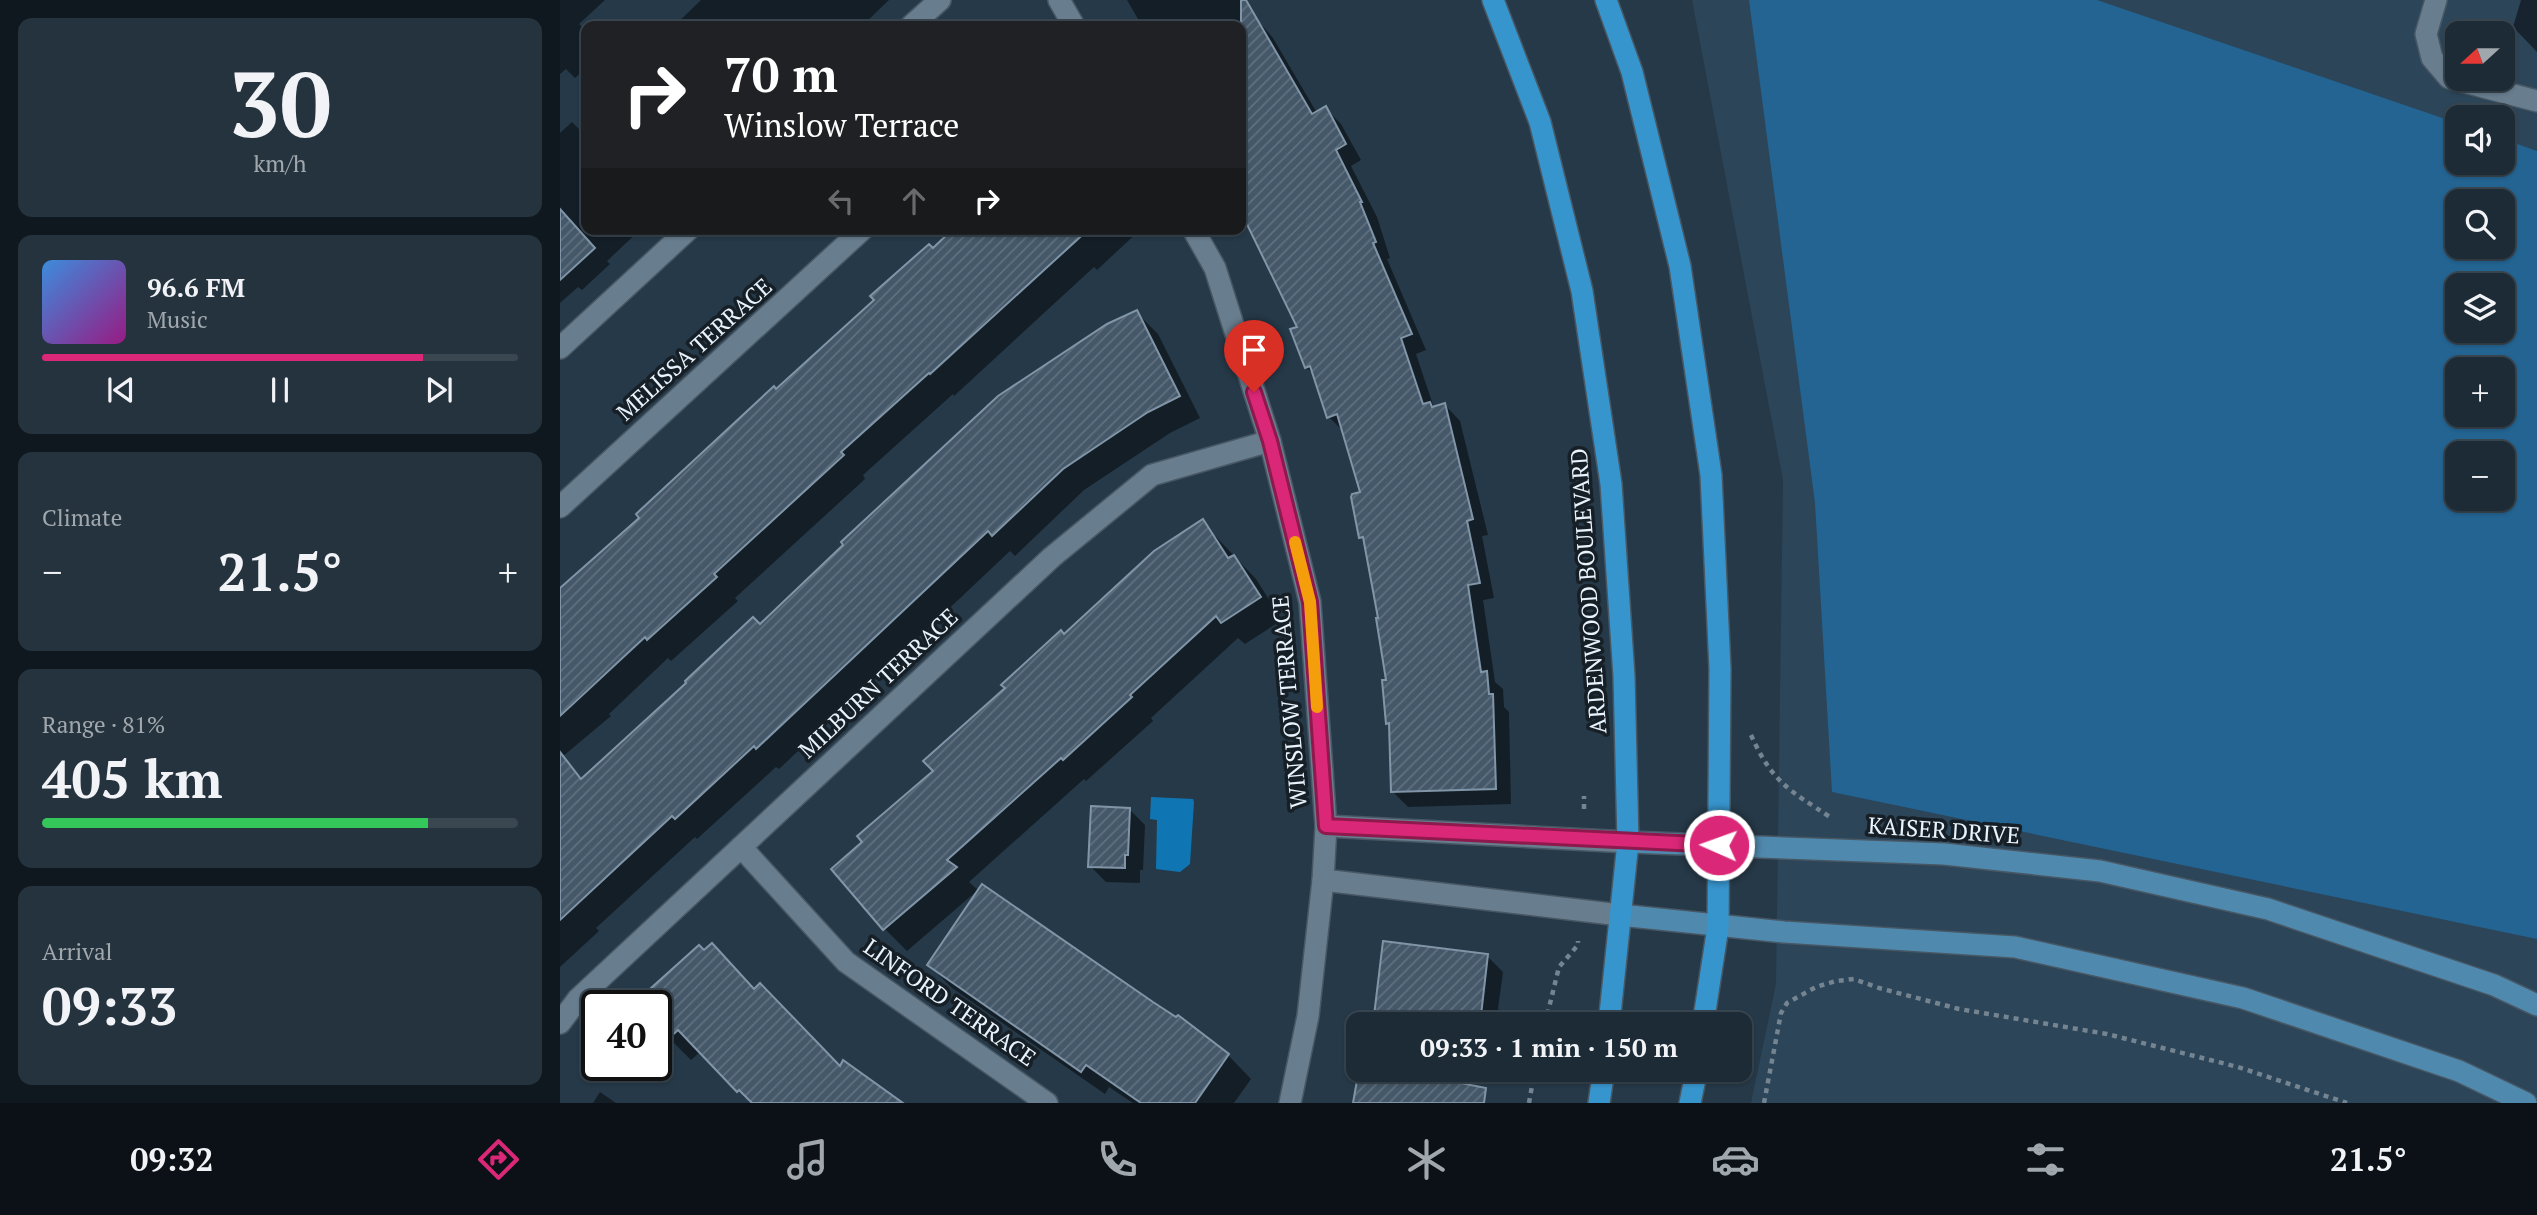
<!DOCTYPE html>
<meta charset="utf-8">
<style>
body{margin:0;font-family:"PT Serif",serif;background:#25333e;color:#f1f3f6;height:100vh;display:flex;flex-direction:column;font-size:26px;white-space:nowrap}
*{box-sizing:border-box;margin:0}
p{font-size:23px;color:#a0a7ad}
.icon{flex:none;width:38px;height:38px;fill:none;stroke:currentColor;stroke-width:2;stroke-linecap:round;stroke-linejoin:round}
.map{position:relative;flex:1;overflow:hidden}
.side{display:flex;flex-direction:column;gap:18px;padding:18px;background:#0f181e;width:560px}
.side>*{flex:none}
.hud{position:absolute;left:21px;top:21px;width:665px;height:214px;border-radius:14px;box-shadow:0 2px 5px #0004,0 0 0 2px #3a4751;background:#202124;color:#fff;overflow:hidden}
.needle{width:46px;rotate:249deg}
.tools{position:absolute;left:1885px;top:21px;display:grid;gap:14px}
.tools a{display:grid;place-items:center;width:70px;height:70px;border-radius:14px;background:#1c2b36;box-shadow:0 2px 5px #0004,0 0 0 2px #3a4751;font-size:35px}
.speed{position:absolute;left:21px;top:990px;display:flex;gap:14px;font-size:35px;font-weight:700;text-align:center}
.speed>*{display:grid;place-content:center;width:91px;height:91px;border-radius:50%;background:#1c2b36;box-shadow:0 2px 5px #0004,0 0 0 2px #3a4751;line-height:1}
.speed .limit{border:4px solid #111;border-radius:10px;background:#fff;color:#111}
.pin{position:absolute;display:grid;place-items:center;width:60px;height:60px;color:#fff;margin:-72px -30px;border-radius:50% 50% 50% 0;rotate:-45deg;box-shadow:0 0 7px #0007}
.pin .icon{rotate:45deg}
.me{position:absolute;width:77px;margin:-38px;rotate:272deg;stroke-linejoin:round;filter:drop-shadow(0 0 5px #0008)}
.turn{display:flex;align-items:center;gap:24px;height:147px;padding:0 28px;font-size:32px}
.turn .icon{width:91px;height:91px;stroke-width:2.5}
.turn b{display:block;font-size:49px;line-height:60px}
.lanes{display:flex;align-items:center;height:66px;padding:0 28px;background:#0003;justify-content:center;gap:35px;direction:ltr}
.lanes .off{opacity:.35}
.big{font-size:52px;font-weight:700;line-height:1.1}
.side .card{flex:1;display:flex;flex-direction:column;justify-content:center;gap:10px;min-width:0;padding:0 24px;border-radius:14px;background:#25333e}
.side .dial{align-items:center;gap:0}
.dial b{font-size:91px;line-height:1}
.song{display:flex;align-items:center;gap:21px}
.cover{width:84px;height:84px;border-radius:10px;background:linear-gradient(135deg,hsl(210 70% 55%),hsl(310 70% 35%))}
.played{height:7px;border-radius:4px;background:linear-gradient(90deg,#db2777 80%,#3a4751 80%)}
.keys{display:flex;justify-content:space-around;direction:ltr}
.heat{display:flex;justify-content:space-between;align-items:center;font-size:38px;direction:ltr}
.charge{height:10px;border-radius:5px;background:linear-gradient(90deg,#34c759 81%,#3a4751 0)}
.trip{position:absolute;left:786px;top:1012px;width:406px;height:70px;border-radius:14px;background:#1c2b36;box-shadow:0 2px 5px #0004,0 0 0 2px #3a4751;font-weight:700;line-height:70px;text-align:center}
.tabs{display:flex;height:112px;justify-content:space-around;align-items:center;background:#0b1116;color:#a0a7ad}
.tabs .icon{width:49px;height:49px}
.tabs .selected{color:#db2777}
.tabs b{font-size:32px;color:#f1f3f6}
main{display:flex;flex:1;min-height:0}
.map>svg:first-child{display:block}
.built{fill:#2c4558;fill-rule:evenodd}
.green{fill:#236492;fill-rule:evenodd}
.water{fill:#1076b3}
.shadow{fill:#0007}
.building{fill:url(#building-hatch);stroke:#8096a8;stroke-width:2}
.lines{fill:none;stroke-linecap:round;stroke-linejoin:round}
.lane-casing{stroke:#475764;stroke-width:24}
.street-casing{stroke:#475764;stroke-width:24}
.secondary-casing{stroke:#475764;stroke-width:24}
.primary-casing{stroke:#475764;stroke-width:24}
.path{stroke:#748491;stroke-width:4.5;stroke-dasharray:5 5;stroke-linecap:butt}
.lane{stroke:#687d8e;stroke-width:21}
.street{stroke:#687d8e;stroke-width:21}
.secondary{stroke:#5089ae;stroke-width:21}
.primary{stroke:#3795ce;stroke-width:21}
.route-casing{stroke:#8e194d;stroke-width:18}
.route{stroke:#db2777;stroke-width:12}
.slow{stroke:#f59e0b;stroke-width:12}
.labels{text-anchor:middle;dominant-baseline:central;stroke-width:7;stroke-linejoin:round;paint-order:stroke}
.street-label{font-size:23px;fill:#e8f3fd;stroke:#171f26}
</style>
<main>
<section class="side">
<div class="card dial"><b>30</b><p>km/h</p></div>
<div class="card">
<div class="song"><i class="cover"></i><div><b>96.6 FM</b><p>Music</p></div></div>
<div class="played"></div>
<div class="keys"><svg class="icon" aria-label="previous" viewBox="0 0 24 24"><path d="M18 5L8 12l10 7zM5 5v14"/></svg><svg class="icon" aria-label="pause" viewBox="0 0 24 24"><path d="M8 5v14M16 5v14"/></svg><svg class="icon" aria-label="next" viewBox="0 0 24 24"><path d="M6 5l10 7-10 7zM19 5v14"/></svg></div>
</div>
<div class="card"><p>Climate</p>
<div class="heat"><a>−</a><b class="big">21.5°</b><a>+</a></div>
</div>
<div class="card"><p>Range · 81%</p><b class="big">405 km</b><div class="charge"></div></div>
<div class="card"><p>Arrival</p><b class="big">09:33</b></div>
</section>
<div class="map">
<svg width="1977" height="1103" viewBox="0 0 1977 1103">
<defs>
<pattern id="building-hatch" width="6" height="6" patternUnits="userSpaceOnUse" patternTransform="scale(1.75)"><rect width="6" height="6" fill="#455869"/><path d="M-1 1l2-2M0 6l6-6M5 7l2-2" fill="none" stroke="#60707f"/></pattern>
</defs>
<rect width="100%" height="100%" fill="#263948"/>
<path class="built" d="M1132 0H1977V1103H1191L1216 984 1223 480ZM1897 33H1942V79H1897ZM1897 117H1942V163H1897ZM1897 201H1942V247H1897ZM1897 285H1942V331H1897ZM1897 369H1942V415H1897ZM1897 453H1942V499H1897Z"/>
<path class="green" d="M1189 0H1537L1897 123V163H1942L1943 139 1977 151V939L1272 792 1255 503ZM1942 201V247H1897V201ZM1897 285H1942V331H1897ZM1897 369H1942V415H1897ZM1897 453H1942V499H1897Z"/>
<path class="water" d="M591 797 633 799 634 802 630 864 620 872 596 869 597 820 590 819Z"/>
<g class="shadow">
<path d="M0 0H45L19 24 26 31 24 35 26 38V68L15 78 6 69 0 74Z"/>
<path d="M141 0H329L302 26H114Z"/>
<path d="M567 0H680L713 38 757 113 765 108 781 124 801 160 791 166 817 217 830 258 827 259 866 350 856 354 874 408 885 405 900 421 928 535 922 536 934 598 923 600 935 682 943 689 944 707 949 712 951 804 848 807 832 791 831 726 828 723V681L806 542 801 537 802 493 784 432 769 417 755 376 746 367 739 328 692 214 681 195V26H582Z"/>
<path d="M1961 0H1977V52L1953 27Z"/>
<path d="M12 122 21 131 26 127V229H81L47 261 50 264 22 290 18 287 0 303V133Z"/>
<path d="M396 229H581L537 270 534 267 394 396 393 394 303 475 305 479 175 598 178 601 111 661 108 658 49 714 51 716 2 757 0 755V597L216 391Z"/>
<path d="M576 312 598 334 640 418 610 433 524 490 455 556 450 551 219 769 216 767 137 839 135 837 36 928 39 931 0 967V799L200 626Z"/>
<path d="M642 522 696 579 722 620 685 644 678 638 591 718 593 721 526 781 524 779 409 882 418 890 347 951 325 929 375 771 504 636Z"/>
<path d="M569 809 585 825 583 870H580V883L546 882 530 866Z"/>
<path d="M152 945 195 990 280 1068 340 1103H191L141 1051 131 1060 109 1038 96 1006H81L78 1003Z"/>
<path d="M927 956 943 972 938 1009 954 1024H807L809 1012 816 1013Z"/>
<path d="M369 965 616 1019 618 1017 668 1055 691 1079 674 1103H573L549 1087 545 1094 392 988Z"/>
<path d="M801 1069H949L948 1075 923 1070 921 1083 913 1081 909 1103H795Z"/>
<path d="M40 1092 56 1103H33Z"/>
</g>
<g class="building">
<path d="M681 0H686L752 114 766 106 786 144 776 150 802 202H800L816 242 813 243 852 334 841 338 863 404 870 402 872 407 885 403 913 519 907 521 920 583 908 585 921 672 927 671 929 694H933L936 789 831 792 829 723 826 724 822 680H826L816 618H818L803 537 799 538 791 497 792 494 800 492 777 414 767 418 750 366 745 368 730 329 737 327 681 212Z"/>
<path d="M0 209 35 248 0 280Z"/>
<path d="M393 229H529L370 374 369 373 281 452 284 455 154 574 157 577 87 640 85 637 0 716V588L79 518 76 514 214 386 216 389 314 300 310 296 369 244 373 248Z"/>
<path d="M577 310 620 396 588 412 503 469 432 536 428 531 196 749 194 746 115 819 112 816 0 920V752L21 779 126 683 125 681 193 617 200 624 283 545 281 542 438 396 547 324Z"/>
<path d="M643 519 668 558 674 555 701 597 661 623 656 616 570 695 572 697 503 760 501 758 387 860 397 867 323 930 271 869 302 842 297 836 373 771 363 761 445 688 441 685 501 630 504 634 594 551Z"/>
<path d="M531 806 570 808 568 855H565V868L528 867Z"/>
<path d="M422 884 593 1002 616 1017 618 1015 669 1054 635 1103H581L526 1065 521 1072 367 965Z"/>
<path d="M823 941 928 954 920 1024H813Z"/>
<path d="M152 943 194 989 200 983 280 1066 283 1060 343 1103H192L179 1090 177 1092 118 1030 96 1050V1006H71L139 945 144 950Z"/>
<path d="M799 1069H830L926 1088 924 1103H793Z"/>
</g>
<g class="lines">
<defs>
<path id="lane" d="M1876 0 1866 34 1872 58 1889 78 1977 101"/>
<g id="street">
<path d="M499 0 514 26"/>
<path d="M351 26 380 0"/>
<path d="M633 229 655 268 710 441 750 602 766 826 763 880 748 1016 730 1103"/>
<path d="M0 348 129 229"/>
<path d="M0 507 303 229"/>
<path d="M766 826 1068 842"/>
<path d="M181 847 286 962 487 1103"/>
<path d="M763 880 1060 915"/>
<path d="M0 1023 18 999 492 557 592 475 710 441"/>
</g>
<g id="secondary">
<path d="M1068 842 1384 854 1540 871 1708 909 1934 985 1977 1005"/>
<path d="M1060 915 1224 932 1455 947 1683 998 1899 1071 1966 1103"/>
</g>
<g id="primary">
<path d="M933 0 980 122 1022 291 1051 484 1064 676 1068 842 1049 1024"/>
<path d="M1046 0 1072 72 1120 266 1151 475 1160 669 1158 927 1143 1024"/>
<path d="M1039 1103 1044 1069"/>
<path d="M1130 1103 1137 1069"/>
</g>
</defs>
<use href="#lane" class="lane-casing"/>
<use href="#street" class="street-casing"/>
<use href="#secondary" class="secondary-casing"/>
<use href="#primary" class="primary-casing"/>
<g class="path">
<path d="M1191 735C1212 782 1229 790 1270 817"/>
<path d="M1024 809V796"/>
<path d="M985 1024 999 967 1018 945V941"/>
<path d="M969 1103 975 1069"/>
<path d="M1204 1103 1221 1013 1227 1003 1256 987 1276 981 1294 979 1319 988 1399 1009 1547 1034 1678 1067 1787 1103"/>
</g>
<use href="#lane" class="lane"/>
<use href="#street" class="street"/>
<use href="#secondary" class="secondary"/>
<use href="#primary" class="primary"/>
</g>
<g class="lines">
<defs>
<path id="route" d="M694 392 710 441 750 602 766 826 1159 845"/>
</defs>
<use href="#route" class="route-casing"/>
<use href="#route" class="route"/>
<path class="slow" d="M735 542 750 602 757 707"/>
</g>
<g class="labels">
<g class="street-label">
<text transform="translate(134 349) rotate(-42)">MELISSA TERRACE</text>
<text transform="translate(1028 591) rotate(-94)">ARDENWOOD BOULEVARD</text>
<text transform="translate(318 683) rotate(-43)">MILBURN TERRACE</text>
<text transform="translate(729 702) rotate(-95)">WINSLOW TERRACE</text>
<text transform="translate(1384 830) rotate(4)">KAISER DRIVE</text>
<text transform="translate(390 1002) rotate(35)">LINFORD TERRACE</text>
</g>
</g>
</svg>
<div class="tools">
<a><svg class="needle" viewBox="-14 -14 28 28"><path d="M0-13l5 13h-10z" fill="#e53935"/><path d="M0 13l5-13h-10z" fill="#a0a7ad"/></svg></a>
<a><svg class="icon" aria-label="sound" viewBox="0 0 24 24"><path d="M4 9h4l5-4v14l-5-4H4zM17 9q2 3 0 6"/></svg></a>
<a><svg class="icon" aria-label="search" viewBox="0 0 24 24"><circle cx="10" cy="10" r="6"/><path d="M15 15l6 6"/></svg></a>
<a><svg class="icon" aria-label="layers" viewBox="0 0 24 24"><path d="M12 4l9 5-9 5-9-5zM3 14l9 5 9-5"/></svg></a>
<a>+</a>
<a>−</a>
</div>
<div class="speed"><div class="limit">40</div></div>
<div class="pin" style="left:694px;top:392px;background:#d93025"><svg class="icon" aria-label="arrive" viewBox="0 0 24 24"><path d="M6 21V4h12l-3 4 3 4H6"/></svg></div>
<svg class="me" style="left:1159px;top:845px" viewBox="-20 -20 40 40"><circle r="17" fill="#db2777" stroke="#fff" stroke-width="3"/><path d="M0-11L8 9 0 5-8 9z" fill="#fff"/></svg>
<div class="trip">09:33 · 1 min · 150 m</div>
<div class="hud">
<div class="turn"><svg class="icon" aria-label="right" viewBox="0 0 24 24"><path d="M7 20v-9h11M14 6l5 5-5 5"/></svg><div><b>70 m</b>Winslow Terrace</div></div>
<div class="lanes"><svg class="icon off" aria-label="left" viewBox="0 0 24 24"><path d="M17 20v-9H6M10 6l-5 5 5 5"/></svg><svg class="icon off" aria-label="ahead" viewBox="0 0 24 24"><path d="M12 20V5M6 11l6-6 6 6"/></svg><svg class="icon" aria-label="right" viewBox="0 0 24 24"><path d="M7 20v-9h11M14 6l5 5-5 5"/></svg></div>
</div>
</div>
</main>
<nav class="tabs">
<b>09:32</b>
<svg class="icon selected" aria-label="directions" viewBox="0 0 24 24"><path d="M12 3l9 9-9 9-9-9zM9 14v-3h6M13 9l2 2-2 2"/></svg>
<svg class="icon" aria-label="music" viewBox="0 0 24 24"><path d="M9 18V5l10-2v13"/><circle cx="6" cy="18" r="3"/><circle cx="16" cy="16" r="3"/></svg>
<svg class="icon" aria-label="phone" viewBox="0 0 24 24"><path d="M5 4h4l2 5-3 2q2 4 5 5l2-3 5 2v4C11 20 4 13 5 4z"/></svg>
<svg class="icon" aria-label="climate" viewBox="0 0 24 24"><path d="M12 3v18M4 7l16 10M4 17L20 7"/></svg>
<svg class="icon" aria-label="car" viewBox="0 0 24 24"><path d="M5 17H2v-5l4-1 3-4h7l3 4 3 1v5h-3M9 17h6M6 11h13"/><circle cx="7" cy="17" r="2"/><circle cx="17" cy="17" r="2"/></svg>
<svg class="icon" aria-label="filters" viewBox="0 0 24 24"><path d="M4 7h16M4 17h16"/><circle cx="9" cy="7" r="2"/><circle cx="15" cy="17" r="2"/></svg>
<b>21.5°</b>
</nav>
